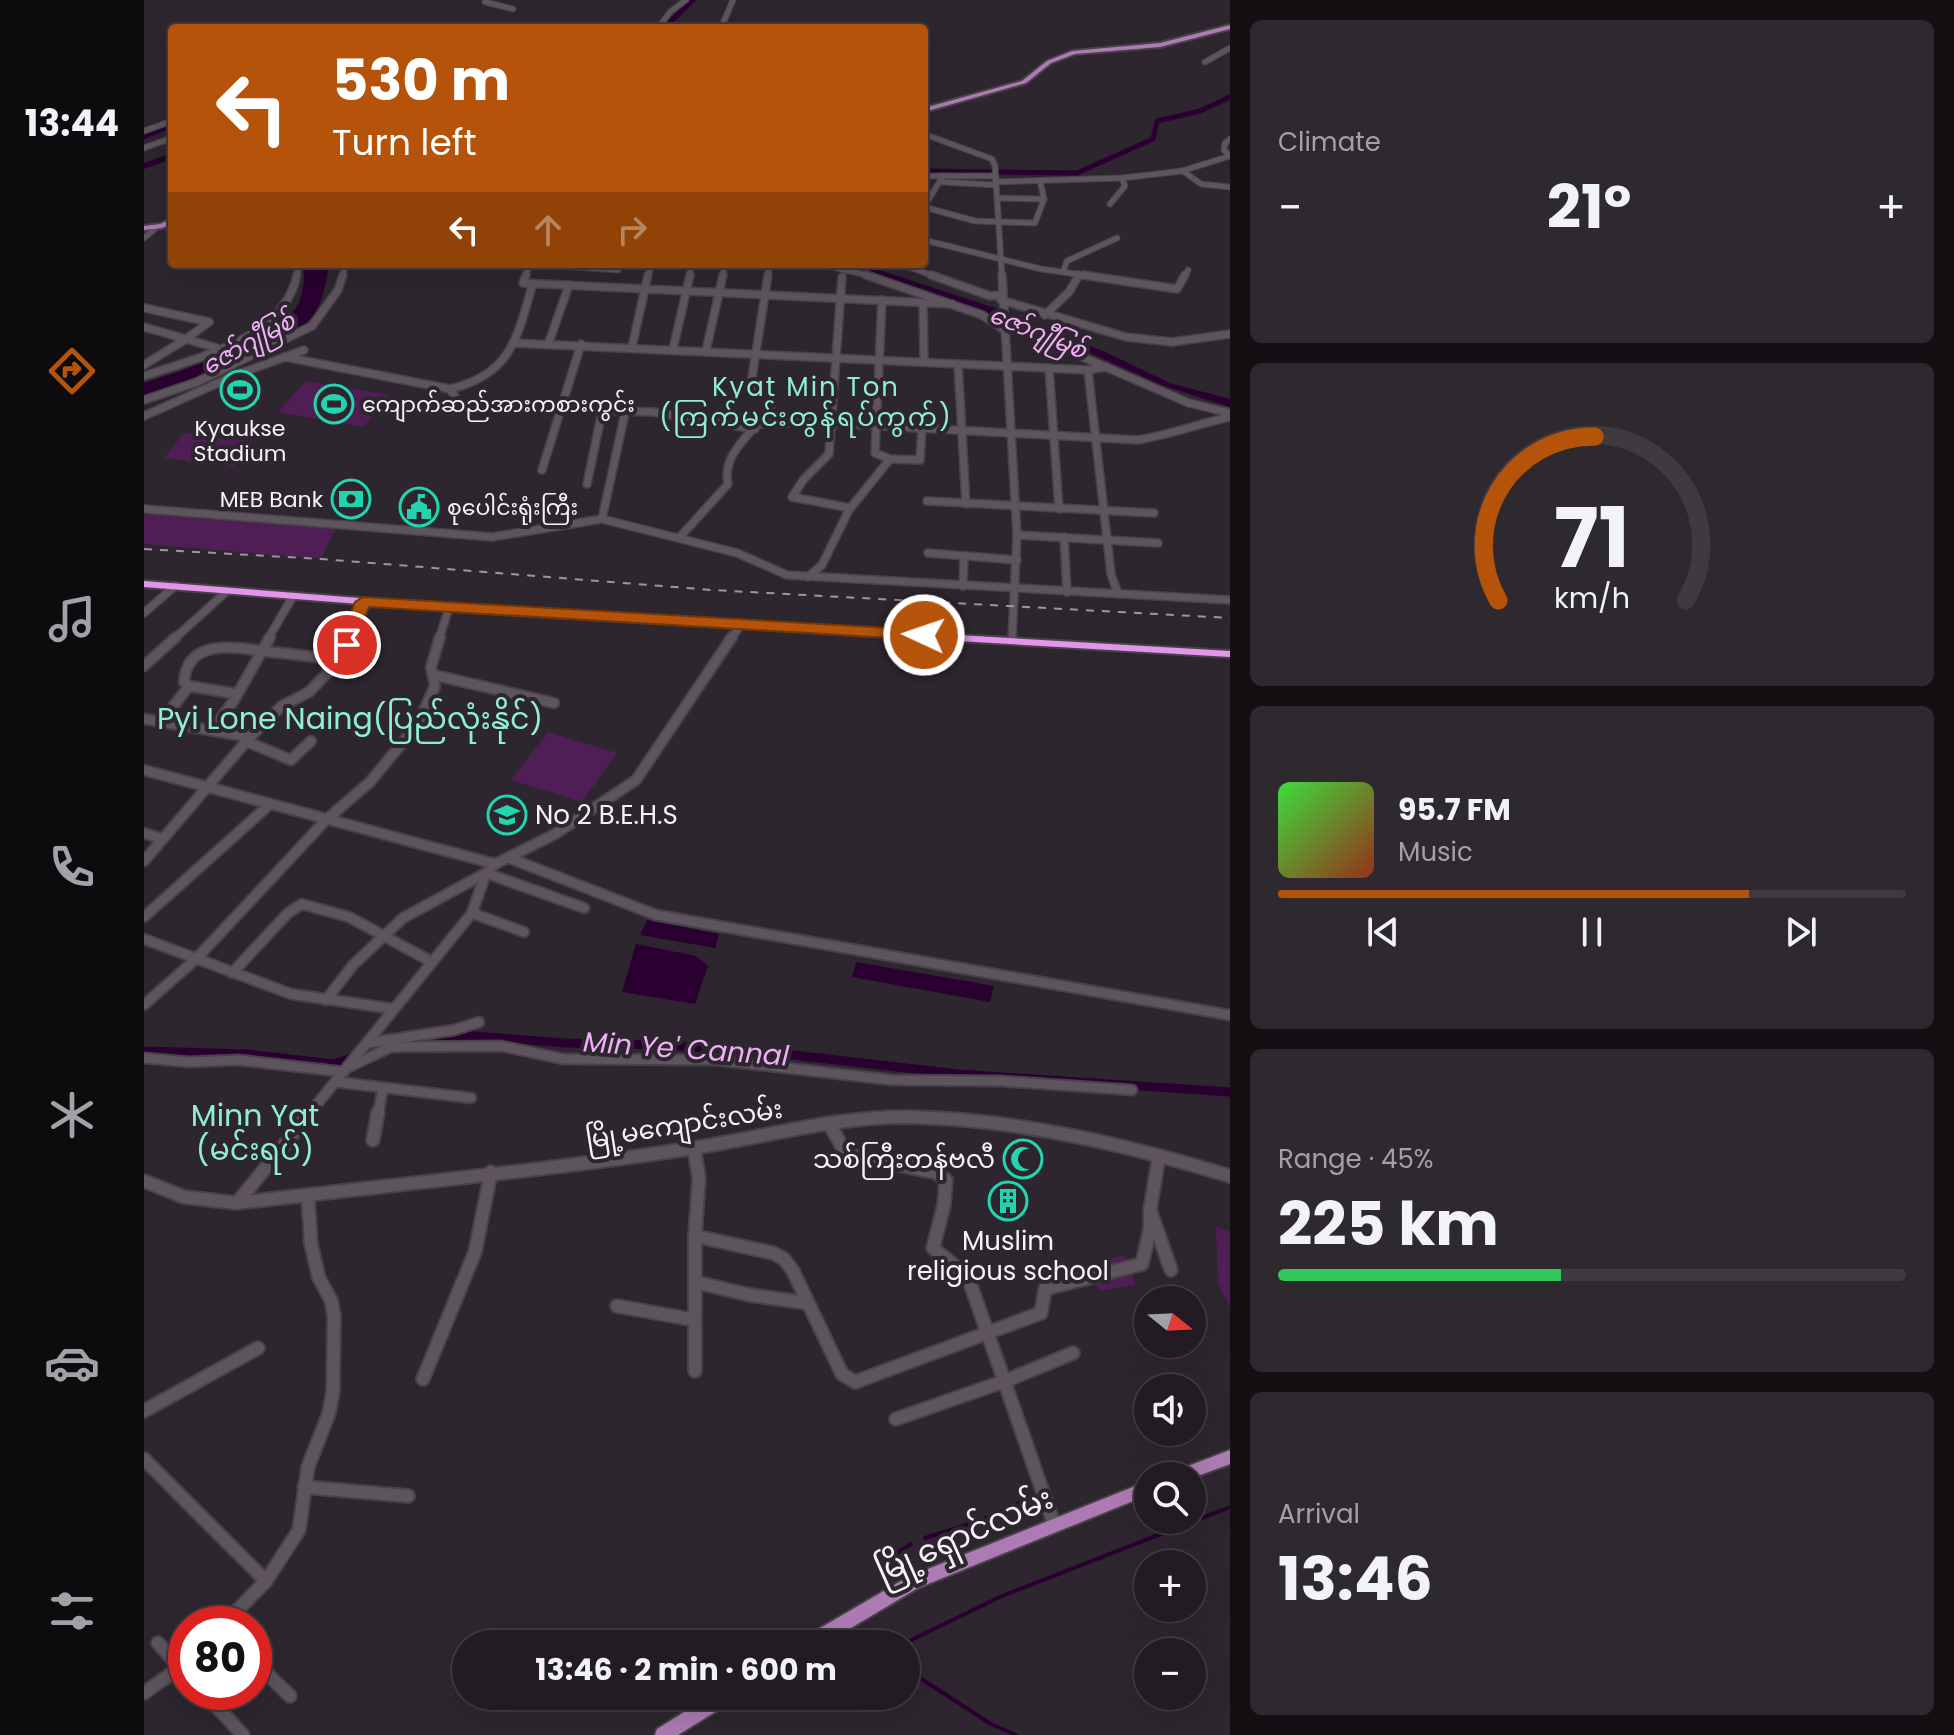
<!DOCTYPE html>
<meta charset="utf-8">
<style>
body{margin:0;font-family:Poppins,"Noto Sans Myanmar",sans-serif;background:#2e292f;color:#f1f3f6;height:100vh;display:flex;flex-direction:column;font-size:30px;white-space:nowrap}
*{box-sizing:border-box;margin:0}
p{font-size:26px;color:#a2a1a5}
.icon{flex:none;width:44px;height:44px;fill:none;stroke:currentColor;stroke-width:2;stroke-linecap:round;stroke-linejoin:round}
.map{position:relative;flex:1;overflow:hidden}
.side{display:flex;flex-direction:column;gap:20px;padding:20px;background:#130f13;width:724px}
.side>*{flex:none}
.top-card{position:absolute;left:24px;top:24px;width:760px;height:244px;border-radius:8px;box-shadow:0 8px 32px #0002,0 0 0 2px #3f3a40;background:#b45309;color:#fff;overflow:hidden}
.needle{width:52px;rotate:108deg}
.fabs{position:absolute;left:990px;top:1286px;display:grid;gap:16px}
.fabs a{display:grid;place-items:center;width:72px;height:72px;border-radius:50%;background:#221c22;box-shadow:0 8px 32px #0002,0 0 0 2px #3f3a40;font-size:40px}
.speed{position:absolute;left:24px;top:1606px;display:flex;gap:16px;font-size:40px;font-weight:700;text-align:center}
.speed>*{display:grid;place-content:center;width:104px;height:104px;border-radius:50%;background:#221c22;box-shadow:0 8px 32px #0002,0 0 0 2px #3f3a40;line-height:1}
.speed .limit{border:12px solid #d22;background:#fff;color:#111}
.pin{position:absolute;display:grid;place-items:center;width:68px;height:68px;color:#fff;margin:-34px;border:4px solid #fff;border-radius:50%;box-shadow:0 2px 8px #0007}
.me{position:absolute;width:88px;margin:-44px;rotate:273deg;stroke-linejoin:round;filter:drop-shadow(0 0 6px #0008)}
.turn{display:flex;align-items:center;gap:28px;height:168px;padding:0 32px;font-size:36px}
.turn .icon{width:104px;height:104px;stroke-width:2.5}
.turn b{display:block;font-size:56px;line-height:68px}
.lanes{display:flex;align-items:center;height:76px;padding:0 32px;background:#0003;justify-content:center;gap:40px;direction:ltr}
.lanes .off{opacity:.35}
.big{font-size:60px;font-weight:700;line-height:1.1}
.side .card{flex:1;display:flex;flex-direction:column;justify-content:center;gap:12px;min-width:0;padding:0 28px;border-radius:12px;background:#2e292f}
.side .dial{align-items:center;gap:0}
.dial svg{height:208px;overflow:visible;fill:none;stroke:#3f3a40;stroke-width:7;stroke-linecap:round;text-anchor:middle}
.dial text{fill:#f1f3f6;stroke:none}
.song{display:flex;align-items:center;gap:24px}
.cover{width:96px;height:96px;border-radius:12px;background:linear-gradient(135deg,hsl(120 70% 55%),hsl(10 70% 35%))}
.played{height:8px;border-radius:4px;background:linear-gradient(90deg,#b45309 75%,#3f3a40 75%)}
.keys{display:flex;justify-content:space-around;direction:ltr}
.heat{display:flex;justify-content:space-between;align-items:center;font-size:44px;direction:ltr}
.charge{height:12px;border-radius:6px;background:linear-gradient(90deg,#34c759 45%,#3f3a40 0)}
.trip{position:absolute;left:308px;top:1630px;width:468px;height:80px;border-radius:40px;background:#221c22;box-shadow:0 8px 32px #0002,0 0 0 2px #3f3a40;font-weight:700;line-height:80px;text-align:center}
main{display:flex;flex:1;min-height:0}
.tabs{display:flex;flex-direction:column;width:144px;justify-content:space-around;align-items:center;background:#0e0b0e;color:#a2a1a5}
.tabs .icon{width:56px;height:56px}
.tabs .selected{color:#b45309}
.tabs b{font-size:36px;color:#f1f3f6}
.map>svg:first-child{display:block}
.green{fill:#4e1e54}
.water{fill:#2a0030}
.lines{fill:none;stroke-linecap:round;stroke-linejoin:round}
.stream{stroke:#2a0030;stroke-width:4}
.canal-far1{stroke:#2a0030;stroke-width:5}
.canal{stroke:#2a0030;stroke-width:9}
.river{fill:#2a0030;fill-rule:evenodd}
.minor-far3-casing{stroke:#474148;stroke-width:7}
.minor-far2-casing{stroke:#474148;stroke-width:10}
.minor-far1-casing{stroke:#474148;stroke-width:13}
.minor-casing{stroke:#474148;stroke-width:16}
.major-casing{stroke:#474148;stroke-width:4}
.highway-casing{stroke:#474148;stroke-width:4}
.minor-far3{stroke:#5d545e;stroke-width:5}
.minor-far2{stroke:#5d545e;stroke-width:7}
.minor-far1{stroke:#5d545e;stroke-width:9}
.minor{stroke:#5d545e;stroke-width:12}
.major{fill:#ad7bb3;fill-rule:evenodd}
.highway{fill:#e395ec;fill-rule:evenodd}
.rail{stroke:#9c969d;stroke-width:2;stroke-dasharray:8 8;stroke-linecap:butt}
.route{fill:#b45309;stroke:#753606;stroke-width:2}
.labels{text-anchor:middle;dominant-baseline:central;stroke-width:8;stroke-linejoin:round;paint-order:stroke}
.far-poi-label{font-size:22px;fill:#f7f2f8;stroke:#2d262e;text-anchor:start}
.far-water-label{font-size:24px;font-style:italic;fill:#f0aff7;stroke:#2d262e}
.far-quarter-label{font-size:26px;letter-spacing:2px;fill:#8fefd3;stroke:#2d262e}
.poi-label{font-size:26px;fill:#f7f2f8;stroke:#2d262e;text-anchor:start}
.street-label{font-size:26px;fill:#f7f2f8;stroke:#2d262e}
.water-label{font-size:28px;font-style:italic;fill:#f0aff7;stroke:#2d262e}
.quarter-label{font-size:30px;fill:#8fefd3;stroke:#2d262e}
.near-street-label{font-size:32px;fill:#f7f2f8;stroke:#2d262e}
</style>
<main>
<nav class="tabs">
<b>13:44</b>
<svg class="icon selected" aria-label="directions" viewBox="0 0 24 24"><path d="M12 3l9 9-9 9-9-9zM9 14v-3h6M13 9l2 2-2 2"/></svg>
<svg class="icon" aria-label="music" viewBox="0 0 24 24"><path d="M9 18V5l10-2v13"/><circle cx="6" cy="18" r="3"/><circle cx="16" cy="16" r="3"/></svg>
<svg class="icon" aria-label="phone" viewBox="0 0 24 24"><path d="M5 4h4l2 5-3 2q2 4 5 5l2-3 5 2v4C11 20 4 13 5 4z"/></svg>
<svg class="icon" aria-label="climate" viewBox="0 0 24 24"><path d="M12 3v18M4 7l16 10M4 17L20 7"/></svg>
<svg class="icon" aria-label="car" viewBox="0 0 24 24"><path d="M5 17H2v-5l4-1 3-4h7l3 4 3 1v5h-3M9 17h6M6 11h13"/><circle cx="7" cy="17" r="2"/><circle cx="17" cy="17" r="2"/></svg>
<svg class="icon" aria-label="filters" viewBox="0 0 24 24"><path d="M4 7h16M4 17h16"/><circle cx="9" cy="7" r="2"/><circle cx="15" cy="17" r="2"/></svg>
</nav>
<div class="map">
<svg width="1086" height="1735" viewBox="0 0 1086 1735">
<rect width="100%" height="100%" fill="#2d262e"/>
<g class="green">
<path d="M162 381 246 395 219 427 134 412Z"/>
<path d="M40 433 108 441 90 467 20 458Z"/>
<path d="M0 509 192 528 177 559 0 544Z"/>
<path d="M404 732 473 753 438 802 367 780Z"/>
<path d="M1072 1227 1086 1231V1307L1074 1283Z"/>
<path d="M980 1255 992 1285 957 1290 932 1268Z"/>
</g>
<g class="water">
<path d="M161 264H185C182 281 179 303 168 317 143 347 39 384 0 397V383C35 373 135 337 153 306 160 293 160 278 161 264Z"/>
<path d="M689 264 729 268 851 308 959 351 1026 383 1086 399V407L1020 386 944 352 799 298Z"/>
<path d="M503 920 575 934 571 948 496 935Z"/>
<path d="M492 944 552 956 564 966 551 1004 478 992Z"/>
<path d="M712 962 850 986 846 1002 708 977Z"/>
</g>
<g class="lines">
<g class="stream">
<path d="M781 1538 832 1522 878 1502"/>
<path d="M748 1556 767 1544"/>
<path d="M759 1644 858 1596 1086 1507"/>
<path d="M762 1669 847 1724 872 1735"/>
</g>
<g class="canal-far1">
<path d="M520 28 549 0"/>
<path d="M0 137 28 125"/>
<path d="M780 171 933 173 1009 139 1013 121 1056 111 1086 97"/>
</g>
<g class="canal">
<path d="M267 1040 331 1036 421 1043 519 1045 623 1052 815 1074 1086 1092"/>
<path d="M0 1051 104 1054 190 1064 241 1046"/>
</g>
<path class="river" d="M28 153V159L0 169V163Z"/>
<defs>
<g id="minor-far3">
<path d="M343 0 341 2 369 9"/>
<path d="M514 28 526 12 542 0"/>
<path d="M577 28 589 0"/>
<path d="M1061 62 1086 48"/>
<path d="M0 131 28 121"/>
<path d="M780 134 848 159 851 166 858 277"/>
<path d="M1086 139 1081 143 1080 150 1086 156"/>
<path d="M0 148 28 138"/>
<path d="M1039 171 1057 184 1086 187"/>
<path d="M780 176H852"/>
<path d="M799 182 852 185"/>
<path d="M851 182 978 178 1038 171 1086 156"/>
<path d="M853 198 900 199"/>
<path d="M966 204 981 186 978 178"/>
<path d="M780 207 831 221 891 223 900 199 896 181"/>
<path d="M780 207 799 176"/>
<path d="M0 238 12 228"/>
<path d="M780 240 897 269 953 277"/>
<path d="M386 264 474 270"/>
<path d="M677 264 730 277"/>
<path d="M756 264 793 277"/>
<path d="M919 272 923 261 973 238"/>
<path d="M153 277 155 264"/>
<path d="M198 277 202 264"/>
<path d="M381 277 386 264"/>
<path d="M504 277 507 264"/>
<path d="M545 277 548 264"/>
<path d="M578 277 581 264"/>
<path d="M624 277 626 264"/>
<path d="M1040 277 1044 270"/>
</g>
<g id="minor-far2">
<path d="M382 275 379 283 808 304"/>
<path d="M722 275 838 315 859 329 876 330 1045 403 1086 413"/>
<path d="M787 275 846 296 857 295"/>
<path d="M858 275 873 535 868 639"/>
<path d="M939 275 1033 289 1041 275"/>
<path d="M698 277 685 454 660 479 648 497 706 508"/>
<path d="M738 300 731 453 746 459 776 460 778 428"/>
<path d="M857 300 982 337 1028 342 1086 334"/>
<path d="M779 303 780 362"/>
<path d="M0 308 65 322"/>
<path d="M901 315 925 292 935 275"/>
<path d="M0 327 42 339 0 365"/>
<path d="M42 339 73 348"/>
<path d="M42 339 65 322"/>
<path d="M405 342 425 285"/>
<path d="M369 343 944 370 962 367"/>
<path d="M488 347 504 275"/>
<path d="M529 349 546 275"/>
<path d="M562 351 579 275"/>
<path d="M141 357 306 389C368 374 373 338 389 283"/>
<path d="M814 364 822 504"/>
<path d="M905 368 915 509"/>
<path d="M944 370 967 574 974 594"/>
<path d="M0 376C53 358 140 339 153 275"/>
<path d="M306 389 315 403 322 406 509 412 611 429"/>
<path d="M0 400 53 382 168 326 194 290 199 275"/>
<path d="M0 416 92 375 160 350"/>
<path d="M617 424 666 422 993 440C1025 435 1054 424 1086 417"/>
<path d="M398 470 437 344"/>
<path d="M443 484 458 412"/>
<path d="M783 501 1010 513"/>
<path d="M0 509 348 537 458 519 593 553 643 575 1086 600"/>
<path d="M458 519 481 413"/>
<path d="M873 535 1014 543"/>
<path d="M536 537 584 484C577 451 612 432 627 406L623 394 607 384 624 275"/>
<path d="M920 537 923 592"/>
<path d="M784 553 873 560"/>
<path d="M664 577 678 565 705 510 746 459"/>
<path d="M819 586 820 556"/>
<path d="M0 613 31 586"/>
<path d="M30 639 83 591"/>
<path d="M124 639 149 596"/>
<path d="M203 639 219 602"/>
<path d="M295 639 305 608"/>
<path d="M587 639 596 626"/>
</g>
<g id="minor-far1">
<path d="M0 666 32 637"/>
<path d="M290 675 410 703"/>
<path d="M93 694 45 686 40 682C43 636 95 648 126 652 149 654 171 657 194 660"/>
<path d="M0 719 106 737"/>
<path d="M18 721 45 686"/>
<path d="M69 729 90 700 126 637"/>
<path d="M104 742 147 760 167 741"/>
<path d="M0 770 351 864"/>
<path d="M0 833 19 839"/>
<path d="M365 858 512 915 1086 1015"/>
<path d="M0 861 106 737 138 706 165 692 193 663 204 637"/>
<path d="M328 913 380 932"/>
<path d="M0 917 125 805"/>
<path d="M0 939 147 994 250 1009"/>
<path d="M88 973 144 913 158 904 205 917 288 962"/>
<path d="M182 1000 209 965 259 918 342 873 440 908"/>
<path d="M0 1005 52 959 182 820 226 782 263 737 277 717 291 686 287 667 296 637"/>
<path d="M224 1043 310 1030 335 1022"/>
<path d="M0 1058 45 1062 95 1060 200 1072"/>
<path d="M203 1068 247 1047 357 1046 419 1059 572 1060 748 1080 857 1081 988 1090"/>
<path d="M193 1082 327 1098"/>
<path d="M165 1114 328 913 342 873 351 864 411 834 492 780 588 637"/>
<path d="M234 1114 239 1088"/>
</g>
<g id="minor">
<path d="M685 1123 702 1154 793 1173 802 1180 800 1205 789 1248 824 1277 910 1524"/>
<path d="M229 1140 234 1112"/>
<path d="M550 1148 555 1178 551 1236V1371"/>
<path d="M1015 1156 1006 1210 1027 1270"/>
<path d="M0 1181 40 1197 93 1203C245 1185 399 1171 550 1148 621 1137 693 1116 765 1117 874 1119 983 1145 1086 1176"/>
<path d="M93 1203 167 1112"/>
<path d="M551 1236 629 1253 640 1259 649 1271 698 1374 711 1382 897 1313 901 1289 998 1264 1006 1229V1210"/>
<path d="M551 1282 606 1295 663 1303"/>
<path d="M473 1306 551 1320"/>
<path d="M279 1379 331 1252 347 1172"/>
<path d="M0 1411 114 1348"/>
<path d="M752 1419 861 1381 929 1353"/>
<path d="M0 1459 122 1581"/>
<path d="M160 1487 264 1496"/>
<path d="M80 1624 122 1581 155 1530 164 1467 185 1413 189 1391 190 1316 187 1300 175 1278 167 1244 164 1197"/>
<path d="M14 1643 42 1674"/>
<path d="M110 1661 146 1696"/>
<path d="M59 1692 99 1735"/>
<path d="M0 1693 42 1663"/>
</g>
<g id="major">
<path d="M1086 25V29L1016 47 931 54 907 63 882 83 780 112V108L878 81 903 61 928 51 1016 43Z"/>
<path d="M28 219V224L18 228 0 230V226L16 224Z"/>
<path d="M1086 1450V1464L1048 1478V1476H1029L1031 1471Z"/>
<path d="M1004 1481V1495L774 1588 680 1644H657L659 1638 764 1577Z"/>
<path d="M566 1696H589L587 1702 534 1735H511L513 1729Z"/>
</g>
<path id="highway" d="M0 581 305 605 1086 651V657L305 611 0 587Z"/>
</defs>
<use href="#minor-far3" class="minor-far3-casing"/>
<use href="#minor-far2" class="minor-far2-casing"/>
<use href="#minor-far1" class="minor-far1-casing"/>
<use href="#minor" class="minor-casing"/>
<use href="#major" class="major-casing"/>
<use href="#highway" class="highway-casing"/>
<use href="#minor-far3" class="minor-far3"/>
<use href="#minor-far2" class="minor-far2"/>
<use href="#minor-far1" class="minor-far1"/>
<use href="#minor" class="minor"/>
<use href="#major" class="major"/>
<use href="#highway" class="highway"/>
<path class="rail" d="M0 549 177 559 568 590 1086 618"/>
</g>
<path class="route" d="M219 597 780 630 788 635 780 640 225 607 208 648H197L195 645 211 602Z"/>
<defs>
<symbol id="stadium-ring" viewBox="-11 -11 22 22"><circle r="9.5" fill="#2d262e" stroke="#23d5af" stroke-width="1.5"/><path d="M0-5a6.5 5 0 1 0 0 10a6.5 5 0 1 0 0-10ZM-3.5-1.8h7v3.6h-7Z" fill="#23d5af"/></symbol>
<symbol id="bank-ring" viewBox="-11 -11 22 22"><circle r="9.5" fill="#2d262e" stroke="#23d5af" stroke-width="1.5"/><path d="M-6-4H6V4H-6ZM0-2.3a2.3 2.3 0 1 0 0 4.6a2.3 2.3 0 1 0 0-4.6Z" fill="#23d5af"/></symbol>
<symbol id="civic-ring" viewBox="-11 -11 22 22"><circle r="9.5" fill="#2d262e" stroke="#23d5af" stroke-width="1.5"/><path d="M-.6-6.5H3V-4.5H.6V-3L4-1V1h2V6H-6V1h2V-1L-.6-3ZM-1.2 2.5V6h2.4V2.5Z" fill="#23d5af"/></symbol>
<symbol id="school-ring" viewBox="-11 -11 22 22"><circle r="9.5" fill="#2d262e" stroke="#23d5af" stroke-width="1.5"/><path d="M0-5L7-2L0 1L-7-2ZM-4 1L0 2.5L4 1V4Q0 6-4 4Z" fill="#23d5af"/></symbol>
<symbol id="mosque-ring" viewBox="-11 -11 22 22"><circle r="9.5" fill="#2d262e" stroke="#23d5af" stroke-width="1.5"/><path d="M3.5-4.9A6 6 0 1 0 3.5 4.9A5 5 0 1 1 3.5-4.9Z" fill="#23d5af"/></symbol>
<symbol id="building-ring" viewBox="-11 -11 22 22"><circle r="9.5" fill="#2d262e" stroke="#23d5af" stroke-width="1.5"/><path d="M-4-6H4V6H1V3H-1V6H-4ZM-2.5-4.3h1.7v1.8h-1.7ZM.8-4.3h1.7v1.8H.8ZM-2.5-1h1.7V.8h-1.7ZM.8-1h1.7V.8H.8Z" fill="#23d5af"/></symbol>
</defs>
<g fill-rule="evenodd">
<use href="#stadium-ring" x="74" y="368" width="44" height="44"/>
<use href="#stadium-ring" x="168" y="382" width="44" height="44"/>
<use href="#bank-ring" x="185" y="477" width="44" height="44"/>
<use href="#civic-ring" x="253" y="485" width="44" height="44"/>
<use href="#school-ring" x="341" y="793" width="44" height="44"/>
<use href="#mosque-ring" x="857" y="1137" width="44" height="44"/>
<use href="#building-ring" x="842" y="1179" width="44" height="44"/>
</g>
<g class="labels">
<g class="far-poi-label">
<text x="218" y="404">ကျောက်ဆည်အားကစားကွင်း</text>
<text x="96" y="428" text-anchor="middle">Kyaukse<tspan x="96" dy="25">Stadium</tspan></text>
<text x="179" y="499" text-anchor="end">MEB Bank</text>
<text x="303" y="507">စုပေါင်းရုံးကြီး</text>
</g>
<g class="far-water-label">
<text transform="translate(894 332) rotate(22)">ဇော်ဂျီမြစ်</text>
<text transform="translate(104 343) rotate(-29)">ဇော်ဂျီမြစ်</text>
</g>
<g class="far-quarter-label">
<text x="662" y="387">Kyat Min Ton<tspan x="662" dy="30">(ကြက်မင်းတွန်ရပ်ကွက်)</tspan></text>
</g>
<g class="poi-label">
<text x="391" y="815">No 2 B.E.H.S</text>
<text x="851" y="1159" text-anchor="end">သစ်ကြီးတန်ဗလီ</text>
<text x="864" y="1241" text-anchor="middle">Muslim<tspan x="864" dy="30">religious school</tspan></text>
</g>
<g class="street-label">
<text transform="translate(540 1124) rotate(-9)">မြို့မကျောင်းလမ်း</text>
</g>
<g class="water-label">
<text transform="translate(542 1049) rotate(4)">Min Ye' Cannal</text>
</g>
<g class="quarter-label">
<text x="206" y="718">Pyi Lone Naing(ပြည်လုံးနိုင်)</text>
<text x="111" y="1115">Minn Yat<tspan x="111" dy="34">(မင်းရပ်)</tspan></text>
</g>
<g class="near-street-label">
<text transform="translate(820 1534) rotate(-24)">မြို့ရှောင်လမ်း</text>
</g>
</g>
</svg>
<div class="fabs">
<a><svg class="needle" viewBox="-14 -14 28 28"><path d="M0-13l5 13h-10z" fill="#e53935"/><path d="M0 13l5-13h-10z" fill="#a2a1a5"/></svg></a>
<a><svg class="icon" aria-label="sound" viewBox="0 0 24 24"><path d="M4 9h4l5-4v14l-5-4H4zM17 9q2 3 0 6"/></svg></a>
<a><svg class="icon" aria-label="search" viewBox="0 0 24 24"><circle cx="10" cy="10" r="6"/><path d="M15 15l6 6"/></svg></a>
<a>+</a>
<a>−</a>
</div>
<div class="speed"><div class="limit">80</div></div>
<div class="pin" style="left:203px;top:645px;background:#d93025"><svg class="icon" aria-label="arrive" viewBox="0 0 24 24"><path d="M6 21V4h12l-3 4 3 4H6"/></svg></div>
<svg class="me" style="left:780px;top:635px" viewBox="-20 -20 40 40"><circle r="17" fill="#b45309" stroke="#fff" stroke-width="3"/><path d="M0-11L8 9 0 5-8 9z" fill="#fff"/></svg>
<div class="trip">13:46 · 2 min · 600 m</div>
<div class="top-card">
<div class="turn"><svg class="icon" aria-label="left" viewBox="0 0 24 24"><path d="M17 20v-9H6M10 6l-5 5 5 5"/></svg><div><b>530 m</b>Turn left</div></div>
<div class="lanes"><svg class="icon" aria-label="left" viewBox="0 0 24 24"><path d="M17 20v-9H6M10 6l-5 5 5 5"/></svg><svg class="icon off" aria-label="ahead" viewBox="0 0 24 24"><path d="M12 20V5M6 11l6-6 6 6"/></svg><svg class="icon off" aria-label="right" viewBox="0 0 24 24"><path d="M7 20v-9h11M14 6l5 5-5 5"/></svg></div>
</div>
</div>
<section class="side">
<div class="card"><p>Climate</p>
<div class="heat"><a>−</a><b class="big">21°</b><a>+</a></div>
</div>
<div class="card dial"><svg viewBox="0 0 100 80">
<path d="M14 69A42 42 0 1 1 86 69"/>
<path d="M14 69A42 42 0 0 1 51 6" stroke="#b45309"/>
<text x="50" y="56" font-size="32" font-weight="700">71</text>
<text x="50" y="72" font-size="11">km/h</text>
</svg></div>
<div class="card">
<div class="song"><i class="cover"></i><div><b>95.7 FM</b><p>Music</p></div></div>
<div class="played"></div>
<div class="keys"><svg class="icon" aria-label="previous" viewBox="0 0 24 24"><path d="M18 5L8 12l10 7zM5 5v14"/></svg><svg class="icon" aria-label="pause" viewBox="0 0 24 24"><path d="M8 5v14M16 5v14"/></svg><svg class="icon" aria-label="next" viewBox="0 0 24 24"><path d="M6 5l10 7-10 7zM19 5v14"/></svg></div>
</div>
<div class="card"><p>Range · 45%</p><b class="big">225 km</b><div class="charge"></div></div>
<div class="card"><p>Arrival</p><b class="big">13:46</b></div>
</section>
</main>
